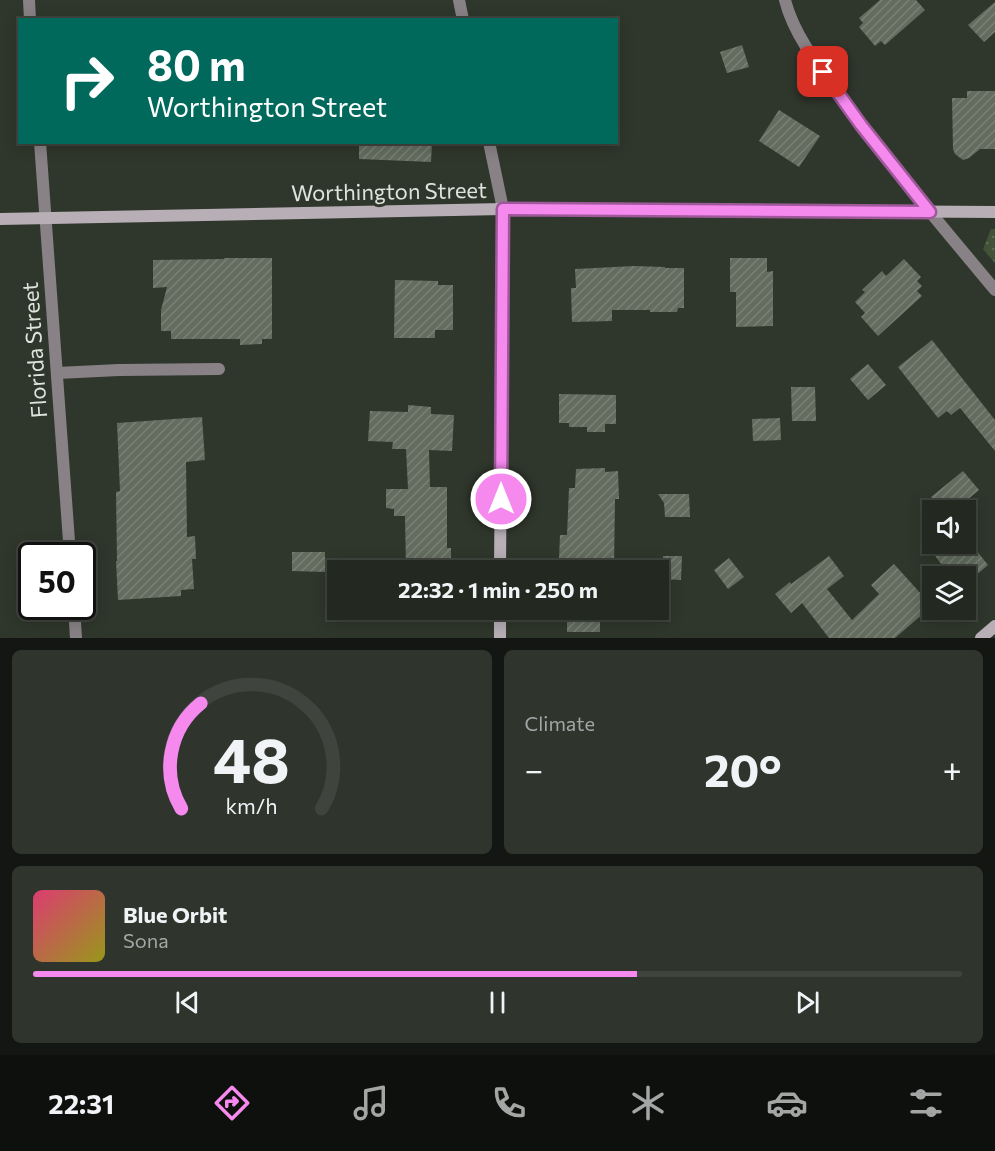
<!DOCTYPE html>
<meta charset="utf-8">
<style>
body{margin:0;font-family:Commissioner,sans-serif;background:#2f342d;color:#f1f3f6;height:100vh;display:flex;flex-direction:column;font-size:22px;white-space:nowrap}
*{box-sizing:border-box;margin:0}
p{font-size:20px;color:#a3a6a5}
.icon{flex:none;width:33px;height:33px;fill:none;stroke:currentColor;stroke-width:2;stroke-linecap:round;stroke-linejoin:round}
.map{position:relative;height:638px;overflow:hidden}
.panel{display:flex;flex-direction:column;gap:12px;padding:12px;background:#131612;flex:1}
.panel>*{flex:none}
.guide{position:absolute;left:18px;top:18px;width:600px;height:126px;border-radius:0px;box-shadow:0 3px 15px #0003,0 0 0 2px #40443e;background:#00695c;color:#fff;overflow:hidden}
.tools{position:absolute;left:922px;top:500px;display:grid;gap:12px}
.tools a{display:grid;place-items:center;width:54px;height:54px;border-radius:0px;background:#232820;box-shadow:0 3px 15px #0003,0 0 0 2px #40443e;font-size:30px}
.speed{position:absolute;left:18px;top:542px;display:flex;gap:12px;font-size:30px;font-weight:700;text-align:center}
.speed>*{display:grid;place-content:center;width:78px;height:78px;border-radius:50%;background:#232820;box-shadow:0 3px 15px #0003,0 0 0 2px #40443e;line-height:1}
.speed .limit{border:3px solid #111;border-radius:9px;background:#fff;color:#111}
.pin{position:absolute;display:grid;place-items:center;width:51px;height:51px;color:#fff;margin:-26px;border-radius:12px;box-shadow:0 3px 9px #0006}
.me{position:absolute;width:66px;margin:-33px;rotate:0deg;stroke-linejoin:round;filter:drop-shadow(0 0 4px #0008)}
.turn{display:flex;align-items:center;gap:21px;height:126px;padding:0 30px;font-size:27px}
.turn .icon{width:78px;height:78px;stroke-width:2.5}
.turn b{display:block;font-size:42px;line-height:51px}
.big{font-size:45px;font-weight:700;line-height:1.1}
.panel .card{flex:1;display:flex;flex-direction:column;justify-content:center;gap:9px;min-width:0;padding:0 21px;border-radius:9px;background:#2f342d}
.panel .dial{align-items:center;gap:0}
.dial svg{height:156px;overflow:visible;fill:none;stroke:#40443e;stroke-width:7;stroke-linecap:round;text-anchor:middle}
.dial text{fill:#f1f3f6;stroke:none}
.song{display:flex;align-items:center;gap:18px}
.cover{width:72px;height:72px;border-radius:9px;background:linear-gradient(135deg,hsl(340 70% 55%),hsl(60 70% 35%))}
.played{height:6px;border-radius:3px;background:linear-gradient(90deg,#f589ee 65%,#40443e 65%)}
.keys{display:flex;justify-content:space-around;direction:ltr}
.heat{display:flex;justify-content:space-between;align-items:center;font-size:33px;direction:ltr}
.panel .tiles{flex:1;display:grid;gap:12px;grid-template-columns:1fr 1fr}
.card:last-child{grid-column:span 2}
.trip{position:absolute;left:327px;top:560px;width:342px;height:60px;border-radius:0px;background:#232820;box-shadow:0 3px 15px #0003,0 0 0 2px #40443e;font-weight:700;line-height:60px;text-align:center}
.tab-bar{display:flex;height:96px;justify-content:space-around;align-items:center;background:#0e100d;color:#a3a6a5}
.tab-bar .icon{width:42px;height:42px}
.tab-bar .current{color:#f589ee}
.tab-bar b{font-size:27px;color:#f1f3f6}
.map>svg:first-child{display:block}
.park{fill:url(#park-dots)}
.building{fill:url(#building-hatch)}
.lines{fill:none;stroke-linecap:round;stroke-linejoin:round}
.service{stroke:#888287;stroke-width:12}
.minor{stroke:#888287;stroke-width:12}
.secondary{stroke:#b7aeb6;stroke-width:12}
.route-casing{stroke:#9f599b;stroke-width:15}
.route{stroke:#f589ee;stroke-width:10}
.labels{text-anchor:middle;dominant-baseline:central;stroke-width:6;stroke-linejoin:round;paint-order:stroke}
.street-label{font-size:22px;fill:#dfe3dc;stroke:#2f362b}
</style>
<div class="map">
<svg width="995" height="638" viewBox="0 0 995 638">
<defs>
<pattern id="park-dots" width="8" height="8" patternUnits="userSpaceOnUse" patternTransform="scale(1.5)"><rect width="8" height="8" fill="#425237"/><path d="M2 2h.1M6 6h.1" fill="none" stroke="#5d6b53" stroke-width="1.8" stroke-linecap="round"/></pattern>
<pattern id="building-hatch" width="6" height="6" patternUnits="userSpaceOnUse" patternTransform="scale(1.5)"><rect width="6" height="6" fill="#636c5f"/><path d="M-1 1l2-2M0 6l6-6M5 7l2-2" fill="none" stroke="#798175"/></pattern>
</defs>
<rect width="100%" height="100%" fill="#2f362b"/>
<path class="park" d="M991 229H995V263L983 249Z"/>
<g class="building">
<path d="M880 0H916L925 10 885 45 881 41 875 46 859 27 863 23 859 18Z"/>
<path d="M995 2V32L984 42 968 25Z"/>
<path d="M742 45 749 67 727 73 720 52Z"/>
<path d="M967 91H995V149H980L969 158 963 160 955 154 953 149 952 98H967Z"/>
<path d="M779 110 820 136 799 167 759 141Z"/>
<path d="M359 142H432L431 162 359 159Z"/>
<path d="M224 258H272V339H262V344L240 345V339H171V331H161V310L167 287 153 288V260L224 259Z"/>
<path d="M730 258H767V272L773 271V326L736 327V292H730Z"/>
<path d="M904 259 921 277 917 281 922 286 917 291 922 296 878 336 861 317 865 313 855 302 865 292 862 290 882 271 886 276Z"/>
<path d="M634 266 665 267V268H684V308H678L677 312H650V310H612V321L572 322 571 288H576L575 269Z"/>
<path d="M395 280 438 281V285H453V330H435V338H394Z"/>
<path d="M932 340 995 420V451L960 408 951 415 947 411 938 418 898 367Z"/>
<path d="M868 364 886 385 868 400 850 379Z"/>
<path d="M791 387H815L816 421H792Z"/>
<path d="M559 394 616 395V424H605V432H587V427H569V423H559Z"/>
<path d="M408 405 431 407V414L454 415 452 451 429 450 430 487H447V548H451V570H406L405 516H394V509L386 508V489H408L406 449H392L393 442 368 441 370 411 408 412Z"/>
<path d="M202 417 205 460 186 462 187 537 195 536 196 559H192L194 589 181 590V596L118 600 116 561H117L116 492 120 491 117 423Z"/>
<path d="M780 418 781 440 753 441 752 419Z"/>
<path d="M605 468V472L618 471 619 499H615L614 567 570 566V559H559L560 535H567L569 488H575L576 469Z"/>
<path d="M963 471 979 490 955 510H941L931 497Z"/>
<path d="M658 494H689L690 517H665L664 503Z"/>
<path d="M966 530 972 537 968 540 988 565 975 576H950L933 553 937 550 929 540 933 536V543H966Z"/>
<path d="M292 552H325V572L292 571Z"/>
<path d="M663 556H682L681 580 662 579Z"/>
<path d="M829 556 844 576 827 589 852 620 879 594 871 585 894 564 932 606 895 638H829L802 603 791 613 775 594 790 582 791 584Z"/>
<path d="M729 558 744 577 728 589 714 570Z"/>
<rect x="567" y="609" width="33" height="23"/>
</g>
<g class="lines">
<path class="service" d="M57 373 119 370 219 369"/>
<g class="minor">
<path d="M29 0 30 20"/>
<path d="M459 0 463 20"/>
<path d="M785 0C793 33 819 67 839 94 887 162 942 226 995 290"/>
<path d="M40 142 70 555"/>
<path d="M489 142 503 209"/>
<path d="M74 606 76 638"/>
</g>
<g class="secondary">
<path d="M0 219 503 209 995 212"/>
<path d="M500 570 503 209"/>
<path d="M500 638V609"/>
<path d="M981 638 995 626"/>
</g>
</g>
<g class="lines">
<defs>
<path id="route" d="M501 499 503 209 930 212 861 125 823 72"/>
</defs>
<use href="#route" class="route-casing"/>
<use href="#route" class="route"/>
</g>
<g class="labels">
<g class="street-label">
<text transform="translate(389 191) rotate(-1)">Worthington Street</text>
<text transform="translate(34 350) rotate(-94)">Florida Street</text>
</g>
</g>
</svg>
<div class="tools">
<a><svg class="icon" aria-label="sound" viewBox="0 0 24 24"><path d="M4 9h4l5-4v14l-5-4H4zM17 9q2 3 0 6"/></svg></a>
<a><svg class="icon" aria-label="layers" viewBox="0 0 24 24"><path d="M12 4l9 5-9 5-9-5zM3 14l9 5 9-5"/></svg></a>
</div>
<div class="speed"><div class="limit">50</div></div>
<div class="pin" style="left:823px;top:72px;background:#d93025"><svg class="icon" aria-label="arrive" viewBox="0 0 24 24"><path d="M6 21V4h12l-3 4 3 4H6"/></svg></div>
<svg class="me" style="left:501px;top:499px" viewBox="-20 -20 40 40"><circle r="17" fill="#f589ee" stroke="#fff" stroke-width="3"/><path d="M0-11L8 9 0 5-8 9z" fill="#fff"/></svg>
<div class="trip">22:32 · 1 min · 250 m</div>
<div class="guide">
<div class="turn"><svg class="icon" aria-label="right" viewBox="0 0 24 24"><path d="M7 20v-9h11M14 6l5 5-5 5"/></svg><div><b>80 m</b>Worthington Street</div></div>
</div>
</div>
<section class="panel">
<div class="tiles">
<div class="card dial"><svg viewBox="0 0 100 80">
<path d="M14 69A42 42 0 1 1 86 69"/>
<path d="M14 69A42 42 0 0 1 24 15" stroke="#f589ee"/>
<text x="50" y="56" font-size="32" font-weight="700">48</text>
<text x="50" y="72" font-size="11">km/h</text>
</svg></div>
<div class="card"><p>Climate</p>
<div class="heat"><a>−</a><b class="big">20°</b><a>+</a></div>
</div>
<div class="card">
<div class="song"><i class="cover"></i><div><b>Blue Orbit</b><p>Sona</p></div></div>
<div class="played"></div>
<div class="keys"><svg class="icon" aria-label="previous" viewBox="0 0 24 24"><path d="M18 5L8 12l10 7zM5 5v14"/></svg><svg class="icon" aria-label="pause" viewBox="0 0 24 24"><path d="M8 5v14M16 5v14"/></svg><svg class="icon" aria-label="next" viewBox="0 0 24 24"><path d="M6 5l10 7-10 7zM19 5v14"/></svg></div>
</div>
</div>
</section>
<nav class="tab-bar">
<b>22:31</b>
<svg class="icon current" aria-label="directions" viewBox="0 0 24 24"><path d="M12 3l9 9-9 9-9-9zM9 14v-3h6M13 9l2 2-2 2"/></svg>
<svg class="icon" aria-label="music" viewBox="0 0 24 24"><path d="M9 18V5l10-2v13"/><circle cx="6" cy="18" r="3"/><circle cx="16" cy="16" r="3"/></svg>
<svg class="icon" aria-label="phone" viewBox="0 0 24 24"><path d="M5 4h4l2 5-3 2q2 4 5 5l2-3 5 2v4C11 20 4 13 5 4z"/></svg>
<svg class="icon" aria-label="climate" viewBox="0 0 24 24"><path d="M12 3v18M4 7l16 10M4 17L20 7"/></svg>
<svg class="icon" aria-label="car" viewBox="0 0 24 24"><path d="M5 17H2v-5l4-1 3-4h7l3 4 3 1v5h-3M9 17h6M6 11h13"/><circle cx="7" cy="17" r="2"/><circle cx="17" cy="17" r="2"/></svg>
<svg class="icon" aria-label="filters" viewBox="0 0 24 24"><path d="M4 7h16M4 17h16"/><circle cx="9" cy="7" r="2"/><circle cx="15" cy="17" r="2"/></svg>
</nav>
